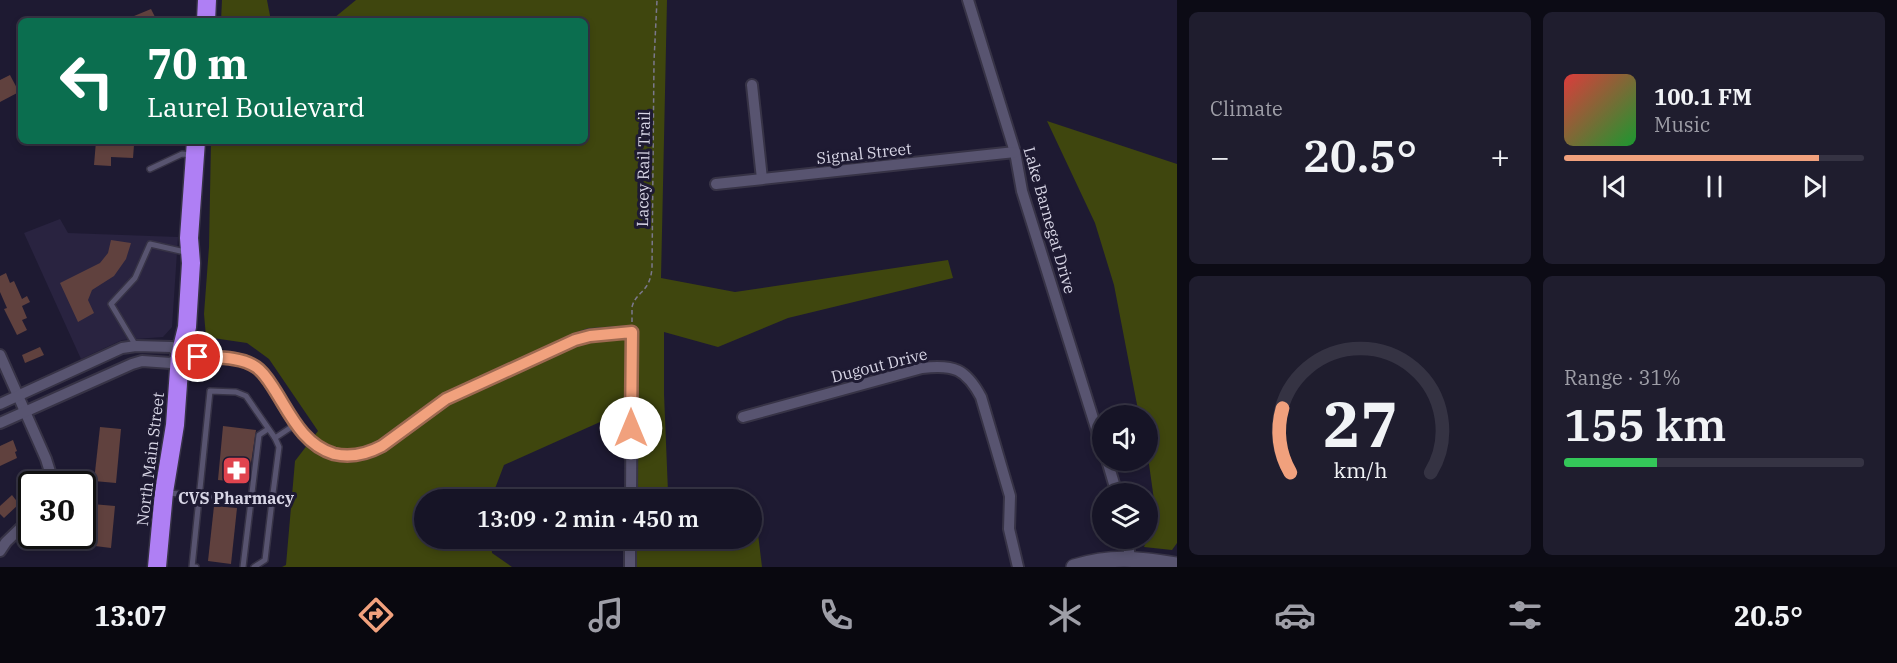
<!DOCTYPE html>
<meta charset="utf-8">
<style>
body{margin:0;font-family:"IBM Plex Serif",serif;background:#1f1d2e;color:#f1f3f6;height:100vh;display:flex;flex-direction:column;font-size:22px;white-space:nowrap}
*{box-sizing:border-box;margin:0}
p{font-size:20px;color:#9e9ea7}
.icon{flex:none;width:33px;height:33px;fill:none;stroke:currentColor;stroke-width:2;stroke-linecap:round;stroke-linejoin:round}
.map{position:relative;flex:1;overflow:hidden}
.sheet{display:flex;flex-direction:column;gap:12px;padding:12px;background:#0c0b15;width:720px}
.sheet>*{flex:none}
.hud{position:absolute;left:18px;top:18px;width:570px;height:126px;border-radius:9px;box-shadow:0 3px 9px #0003,0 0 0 2px #353343;background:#0b6e4f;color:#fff;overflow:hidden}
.controls{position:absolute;left:1092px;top:405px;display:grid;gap:12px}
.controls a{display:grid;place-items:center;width:66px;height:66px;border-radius:50%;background:#161426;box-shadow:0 3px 9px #0003,0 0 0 2px #353343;font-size:30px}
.speed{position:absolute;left:18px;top:471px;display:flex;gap:12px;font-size:30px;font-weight:700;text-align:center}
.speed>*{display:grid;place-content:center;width:78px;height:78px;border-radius:50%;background:#161426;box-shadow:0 3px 9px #0003,0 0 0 2px #353343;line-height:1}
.speed .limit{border:3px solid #111;border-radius:9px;background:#fff;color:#111}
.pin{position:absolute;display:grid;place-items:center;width:51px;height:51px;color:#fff;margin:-26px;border:3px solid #fff;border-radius:50%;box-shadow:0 2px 6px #0007}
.me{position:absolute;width:66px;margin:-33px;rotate:0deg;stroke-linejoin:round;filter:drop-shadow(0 0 4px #0008)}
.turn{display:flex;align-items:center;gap:21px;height:126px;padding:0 30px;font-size:27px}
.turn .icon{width:78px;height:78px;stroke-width:2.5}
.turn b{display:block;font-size:42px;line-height:51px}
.big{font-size:45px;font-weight:600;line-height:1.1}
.sheet .tile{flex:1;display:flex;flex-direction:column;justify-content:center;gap:9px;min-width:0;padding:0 21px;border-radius:9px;background:#1f1d2e}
.sheet .dial{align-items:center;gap:0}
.dial svg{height:156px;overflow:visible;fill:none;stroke:#353343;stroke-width:7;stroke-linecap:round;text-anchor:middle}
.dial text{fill:#f1f3f6;stroke:none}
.song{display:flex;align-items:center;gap:18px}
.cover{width:72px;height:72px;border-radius:9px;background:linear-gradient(135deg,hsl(0 70% 55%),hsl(130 70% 35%))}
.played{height:6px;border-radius:3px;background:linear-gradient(90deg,#f1a17d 85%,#353343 85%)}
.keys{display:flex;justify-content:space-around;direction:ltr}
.heat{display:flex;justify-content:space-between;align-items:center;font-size:33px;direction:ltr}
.charge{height:9px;border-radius:4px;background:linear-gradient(90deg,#34c759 31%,#353343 0)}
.sheet .tiles{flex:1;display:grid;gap:12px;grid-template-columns:repeat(2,1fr)}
.trip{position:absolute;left:414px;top:489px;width:348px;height:60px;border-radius:30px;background:#161426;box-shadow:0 3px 9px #0003,0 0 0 2px #353343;font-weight:600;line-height:60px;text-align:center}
.tabs{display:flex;height:96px;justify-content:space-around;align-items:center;background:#09080f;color:#9e9ea7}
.tabs .icon{width:42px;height:42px}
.tabs .selected{color:#f1a17d}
.tabs b{font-size:27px;color:#f1f3f6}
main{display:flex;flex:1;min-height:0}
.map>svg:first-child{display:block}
.built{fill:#292340}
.green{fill:#3f460e}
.building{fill:#60413e}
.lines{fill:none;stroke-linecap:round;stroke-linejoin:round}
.lane-casing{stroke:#373346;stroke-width:8}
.street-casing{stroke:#373346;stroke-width:14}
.secondary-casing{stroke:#373346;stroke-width:18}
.highway-casing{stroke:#373346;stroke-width:21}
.path{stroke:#7b788c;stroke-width:1.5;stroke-dasharray:4.5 3;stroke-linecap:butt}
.lane{stroke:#585470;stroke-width:5}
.street{stroke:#585470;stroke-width:10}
.secondary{stroke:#585470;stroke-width:15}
.highway{stroke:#af7ff4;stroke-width:18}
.route-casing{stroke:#9d6951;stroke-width:15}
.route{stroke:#f1a17d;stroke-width:10}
.labels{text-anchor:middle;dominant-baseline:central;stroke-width:6;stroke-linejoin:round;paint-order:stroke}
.street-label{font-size:16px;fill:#d8d6e6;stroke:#1e1a32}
.poi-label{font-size:16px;font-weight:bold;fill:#d8d6e6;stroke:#1e1a32}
</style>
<main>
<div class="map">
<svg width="1177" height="567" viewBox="0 0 1177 567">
<rect width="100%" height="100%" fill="#1e1a32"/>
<path class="built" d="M60 219 68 233 178 237 172 327 163 337 122 340 81 359 24 233Z"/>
<g class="green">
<path d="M222 0H267L271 21H221Z"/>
<path d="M356 0H667L661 278 735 292 948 260 953 278 788 318 718 347 664 332V394L668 492 683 499H637L638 405 504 465 491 499 424 500V538L491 539 492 553 512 567H282L286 565 295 461 318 431 269 359 247 343 206 337 204 314 209 247 211 141H585V21H312L334 18Z"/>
<path d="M1047 121 1177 164V543L1172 550 1144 547 1156 514 1148 457V416L1139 415 1114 285 1095 223Z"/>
<path d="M752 531 758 534 762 567H637V539L752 538Z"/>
</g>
<g class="building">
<path d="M151 9 155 17 145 21H122Z"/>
<path d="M10 75 19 92 0 102V80Z"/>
<path d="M96 141H120V144L134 145 133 158 111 157V166L94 165Z"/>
<path d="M111 240 131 243 126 259 114 276 92 290 88 300 94 313 78 322 60 283 100 263 108 253Z"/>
<path d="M6 273 10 283 14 281 22 299 27 296 30 302 22 306 27 318 22 320 27 330 17 335 4 309 7 308 0 292V276Z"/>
<path d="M40 347 44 355 25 363 22 355Z"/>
<path d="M223 426 256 430 248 483 218 480Z"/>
<path d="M100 427 121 429 116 483 94 481Z"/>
<path d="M13 440 17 451 15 452 17 458 0 466V446Z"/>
<path d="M12 495 19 504 4 518 0 514V506Z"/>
<path d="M92 504 115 506 111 548 87 545Z"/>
<path d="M214 506 237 508 231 564 208 561Z"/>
</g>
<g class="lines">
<defs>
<g id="lane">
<path d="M150 169 182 154 193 155"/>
<path d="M136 346 111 304 135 278 150 244 185 252"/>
<path d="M275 438 296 424"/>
<path d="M166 493C201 495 237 498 272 501L279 447 275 438 246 396 236 392 210 391 192 567H196"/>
<path d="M243 567 259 435 268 429"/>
<path d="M254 567 265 560 272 501"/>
</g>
<g id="street">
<path d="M968 0 1015 152 1022 191 1102 447"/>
<path d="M752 85 762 179"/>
<path d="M716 184 1015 152"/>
<path d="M0 355 46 459 51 475 49 484"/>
<path d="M0 404 122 348 136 346 172 347 180 356"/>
<path d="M743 417 922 368C954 364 966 369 981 397L1010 496 1009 529 1018 567"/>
<path d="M0 423 132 364 142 361 171 363 180 356C203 357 236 354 256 367 265 374 270 383 276 392 291 417 304 446 334 454 351 458 367 454 382 446L446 399 575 340 590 335 632 332 631 500"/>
<path d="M1107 460 1117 494"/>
<path d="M550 498 587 500"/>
<path d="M1127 538 1130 558"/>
<path d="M0 551 6 542 32 517"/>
<path d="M630 567V538"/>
</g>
<path id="secondary" d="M1074 567C1113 555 1138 559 1177 565"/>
<g id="highway">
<path d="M206 21 207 0"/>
<path d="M157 567 164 492 175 425 180 356 187 327 191 263 189 238 196 141"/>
</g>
</defs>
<use href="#lane" class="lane-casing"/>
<use href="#street" class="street-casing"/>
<use href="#secondary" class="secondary-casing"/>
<use href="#highway" class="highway-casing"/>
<path class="path" d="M632 322C632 317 632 312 632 307 636 291 650 293 652 268L654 61 657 0"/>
<use href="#lane" class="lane"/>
<use href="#street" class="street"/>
<use href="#secondary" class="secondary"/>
<use href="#highway" class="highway"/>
</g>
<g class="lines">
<defs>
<path id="route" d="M198 357C217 358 240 356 256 367 265 373 270 383 276 392 291 416 304 445 334 454 351 458 367 454 382 446L446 399 575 340 590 336 632 332 631 428"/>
</defs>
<use href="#route" class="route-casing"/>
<use href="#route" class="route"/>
</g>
<defs>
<symbol id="pharmacy-square" viewBox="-11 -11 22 22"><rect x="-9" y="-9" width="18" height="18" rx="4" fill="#e0444e" stroke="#1e1a32"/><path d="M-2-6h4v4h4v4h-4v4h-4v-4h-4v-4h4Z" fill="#fff"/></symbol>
</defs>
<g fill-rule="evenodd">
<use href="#pharmacy-square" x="220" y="454" width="33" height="33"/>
</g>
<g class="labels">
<g class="street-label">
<text transform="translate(864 153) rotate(-6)">Signal Street</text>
<text transform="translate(643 169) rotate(-89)">Lacey Rail Trail</text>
<text transform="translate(1050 220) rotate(74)">Lake Barnegat Drive</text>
<text transform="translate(879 365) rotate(-14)">Dugout Drive</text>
<text transform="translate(150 459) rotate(-83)">North Main Street</text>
</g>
<g class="poi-label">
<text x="236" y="498">CVS Pharmacy</text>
</g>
</g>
</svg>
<div class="controls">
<a><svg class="icon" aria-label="sound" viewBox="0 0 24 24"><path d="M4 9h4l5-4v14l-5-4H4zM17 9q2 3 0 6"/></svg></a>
<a><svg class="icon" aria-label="layers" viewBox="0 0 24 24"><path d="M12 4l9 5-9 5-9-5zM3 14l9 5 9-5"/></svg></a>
</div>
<div class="speed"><div class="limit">30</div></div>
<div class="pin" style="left:198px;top:357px;background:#d93025"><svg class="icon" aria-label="arrive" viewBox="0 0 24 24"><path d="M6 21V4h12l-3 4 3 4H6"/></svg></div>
<svg class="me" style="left:631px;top:428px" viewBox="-20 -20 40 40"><circle r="19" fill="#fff"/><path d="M0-13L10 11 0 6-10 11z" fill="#f1a17d"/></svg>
<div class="trip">13:09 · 2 min · 450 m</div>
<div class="hud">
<div class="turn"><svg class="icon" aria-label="left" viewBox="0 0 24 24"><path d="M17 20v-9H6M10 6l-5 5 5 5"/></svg><div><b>70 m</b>Laurel Boulevard</div></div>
</div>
</div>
<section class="sheet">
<div class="tiles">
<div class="tile"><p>Climate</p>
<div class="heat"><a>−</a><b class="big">20.5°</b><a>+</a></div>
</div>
<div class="tile">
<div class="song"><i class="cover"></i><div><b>100.1 FM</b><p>Music</p></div></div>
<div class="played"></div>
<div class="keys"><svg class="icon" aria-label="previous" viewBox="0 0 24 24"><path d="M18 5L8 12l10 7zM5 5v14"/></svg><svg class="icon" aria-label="pause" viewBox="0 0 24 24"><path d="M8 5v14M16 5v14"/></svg><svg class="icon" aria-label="next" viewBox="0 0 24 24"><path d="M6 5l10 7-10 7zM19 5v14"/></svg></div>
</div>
<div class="tile dial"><svg viewBox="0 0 100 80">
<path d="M14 69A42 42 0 1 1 86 69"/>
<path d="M14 69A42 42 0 0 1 10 36" stroke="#f1a17d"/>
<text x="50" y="56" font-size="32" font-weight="700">27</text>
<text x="50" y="72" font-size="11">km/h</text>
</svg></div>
<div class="tile"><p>Range · 31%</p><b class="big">155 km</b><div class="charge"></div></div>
</div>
</section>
</main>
<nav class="tabs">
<b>13:07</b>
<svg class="icon selected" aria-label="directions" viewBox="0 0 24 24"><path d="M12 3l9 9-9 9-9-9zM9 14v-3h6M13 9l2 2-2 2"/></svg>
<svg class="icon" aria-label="music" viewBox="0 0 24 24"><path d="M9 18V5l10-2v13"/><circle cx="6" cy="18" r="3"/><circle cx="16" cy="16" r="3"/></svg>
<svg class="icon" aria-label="phone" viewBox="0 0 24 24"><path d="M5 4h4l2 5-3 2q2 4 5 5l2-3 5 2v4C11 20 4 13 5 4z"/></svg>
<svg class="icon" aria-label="climate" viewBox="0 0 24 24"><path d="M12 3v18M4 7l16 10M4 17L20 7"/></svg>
<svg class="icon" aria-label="car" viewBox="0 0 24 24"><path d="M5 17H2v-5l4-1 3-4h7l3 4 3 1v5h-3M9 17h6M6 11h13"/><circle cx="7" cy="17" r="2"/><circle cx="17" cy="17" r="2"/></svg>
<svg class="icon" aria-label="filters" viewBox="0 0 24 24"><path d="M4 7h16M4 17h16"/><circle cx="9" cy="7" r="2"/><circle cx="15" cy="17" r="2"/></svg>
<b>20.5°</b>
</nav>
